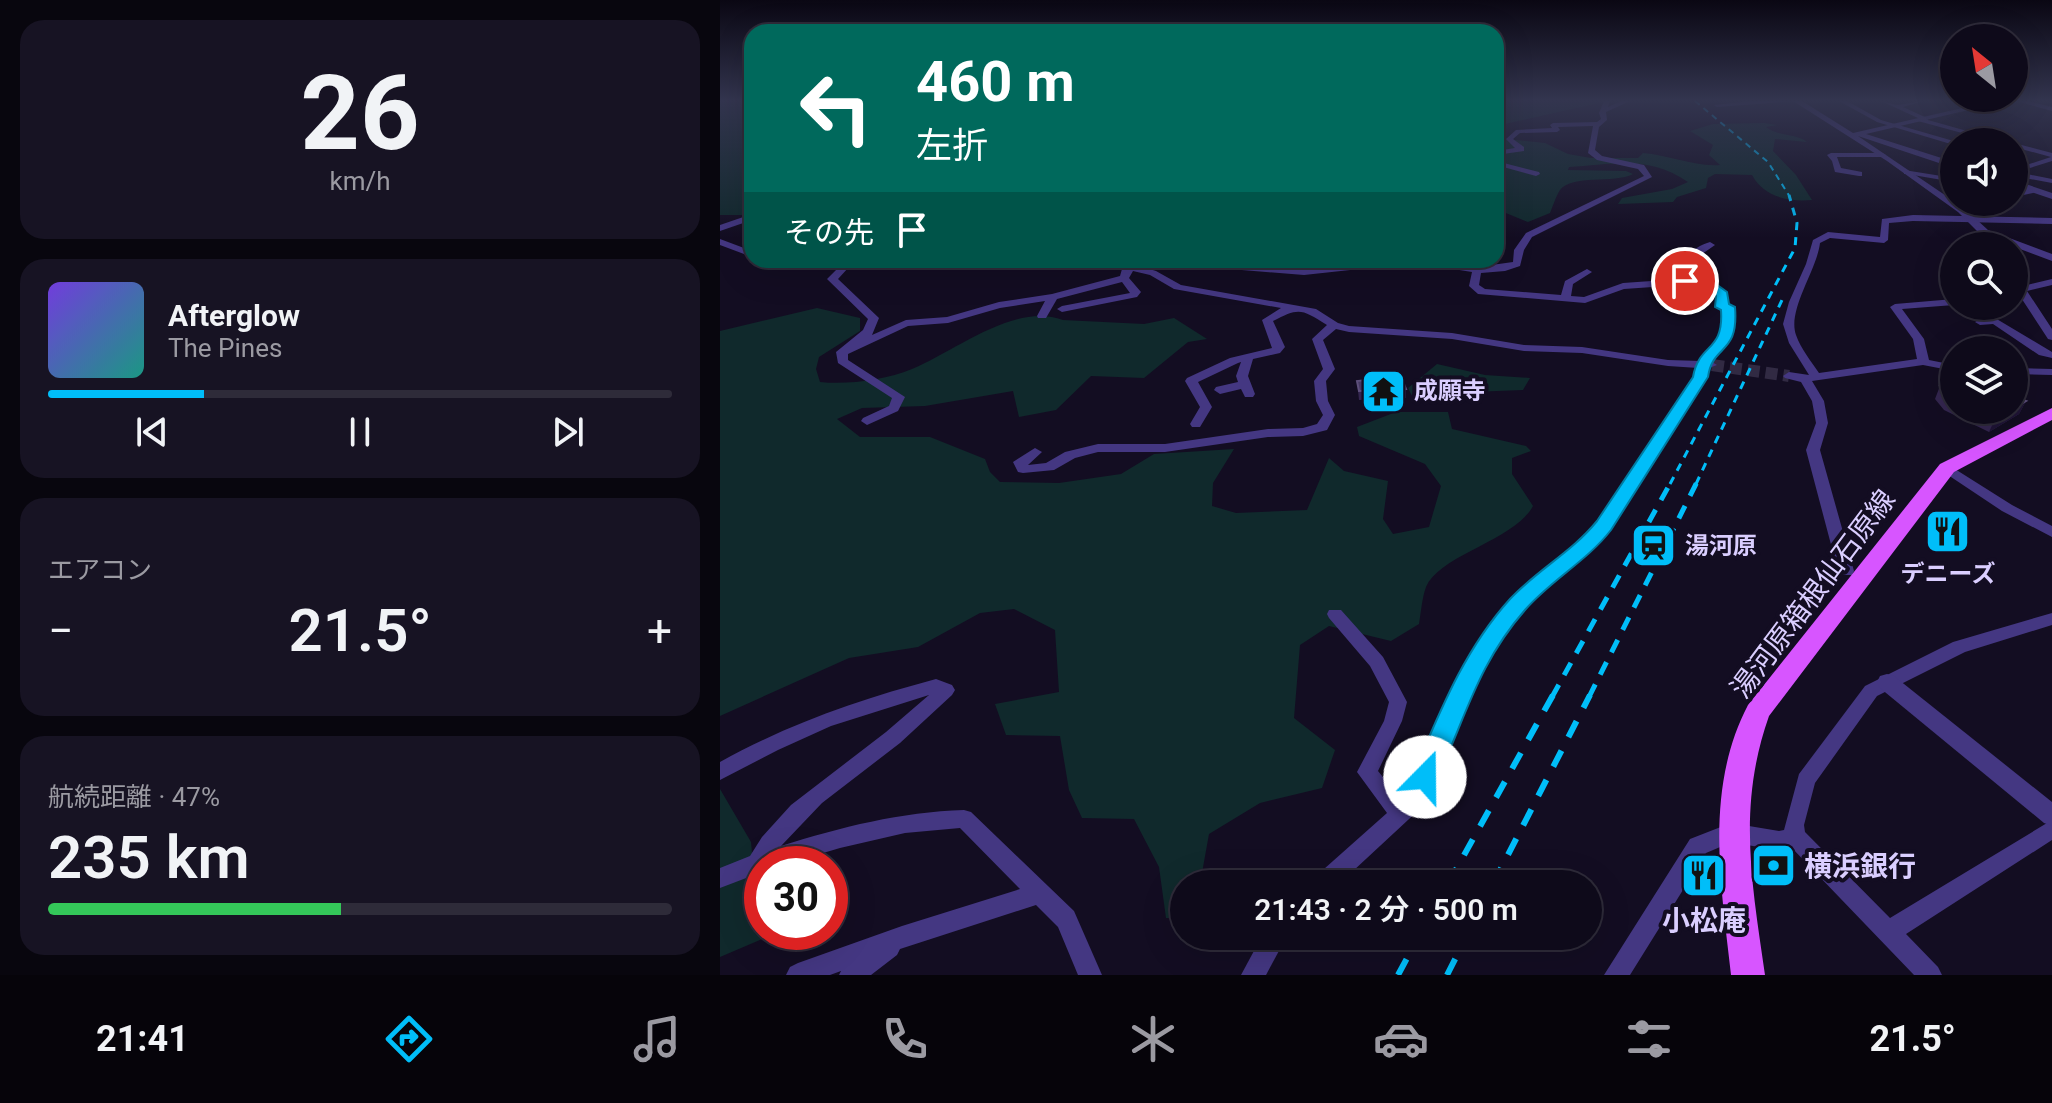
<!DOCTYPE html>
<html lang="ja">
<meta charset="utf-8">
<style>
body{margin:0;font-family:Roboto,"Noto Sans JP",sans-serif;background:#171323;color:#f1f3f6;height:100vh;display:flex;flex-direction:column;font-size:30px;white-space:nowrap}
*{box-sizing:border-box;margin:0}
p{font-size:26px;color:#9b9aa2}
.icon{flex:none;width:44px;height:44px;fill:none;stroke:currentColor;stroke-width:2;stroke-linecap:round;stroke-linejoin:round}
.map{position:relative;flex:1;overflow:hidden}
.drawer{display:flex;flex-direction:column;gap:20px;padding:20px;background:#08060e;width:720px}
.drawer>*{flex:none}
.top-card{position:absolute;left:24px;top:24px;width:760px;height:244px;border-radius:24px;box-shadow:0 8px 32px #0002,0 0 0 2px #2e2b39;background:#00695c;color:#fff;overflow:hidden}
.needle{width:52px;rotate:330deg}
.buttons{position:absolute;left:1220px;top:24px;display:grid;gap:16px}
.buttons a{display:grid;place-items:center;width:88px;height:88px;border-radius:50%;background:#0e0a1a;box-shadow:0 8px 32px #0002,0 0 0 2px #2e2b39;font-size:40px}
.speed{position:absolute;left:24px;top:846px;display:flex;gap:16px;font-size:40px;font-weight:700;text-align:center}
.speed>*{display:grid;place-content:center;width:104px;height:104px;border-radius:50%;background:#0e0a1a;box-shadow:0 8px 32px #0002,0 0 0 2px #2e2b39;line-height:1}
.speed .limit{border:12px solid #d22;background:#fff;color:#111}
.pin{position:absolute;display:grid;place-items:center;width:68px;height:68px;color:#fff;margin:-34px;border:4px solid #fff;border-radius:50%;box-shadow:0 2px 8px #0007}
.me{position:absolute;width:88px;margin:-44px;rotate:22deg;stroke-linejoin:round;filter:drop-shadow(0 0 6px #0008)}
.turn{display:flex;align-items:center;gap:28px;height:168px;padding:0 40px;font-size:36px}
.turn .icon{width:104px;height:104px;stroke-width:2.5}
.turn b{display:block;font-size:56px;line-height:68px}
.then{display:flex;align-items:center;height:76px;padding:0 40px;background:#0003;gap:16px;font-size:30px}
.big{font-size:60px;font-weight:600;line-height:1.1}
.drawer .tile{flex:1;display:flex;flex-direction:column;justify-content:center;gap:12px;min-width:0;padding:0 28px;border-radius:24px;background:#171323}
.drawer .dial{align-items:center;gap:0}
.dial b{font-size:104px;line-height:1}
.song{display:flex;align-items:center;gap:24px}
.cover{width:96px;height:96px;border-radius:12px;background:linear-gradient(135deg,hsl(260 70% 55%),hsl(170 70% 35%))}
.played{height:8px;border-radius:4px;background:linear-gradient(90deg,#00bef9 25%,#2e2b39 25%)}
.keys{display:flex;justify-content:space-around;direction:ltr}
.heat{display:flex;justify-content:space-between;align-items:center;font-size:44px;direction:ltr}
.charge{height:12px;border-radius:6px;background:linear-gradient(90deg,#34c759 47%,#2e2b39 0)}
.trip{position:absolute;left:450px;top:870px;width:432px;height:80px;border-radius:40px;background:#0e0a1a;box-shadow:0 8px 32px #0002,0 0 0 2px #2e2b39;font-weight:600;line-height:80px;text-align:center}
.menu{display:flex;height:128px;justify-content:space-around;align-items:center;background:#06040a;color:#9b9aa2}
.menu .icon{width:56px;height:56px}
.menu .on{color:#00bef9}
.menu b{font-size:36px;color:#f1f3f6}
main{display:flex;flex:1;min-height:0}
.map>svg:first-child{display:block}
.green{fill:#10292c}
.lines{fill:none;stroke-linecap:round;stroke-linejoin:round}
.minor-tunnel{stroke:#312a43;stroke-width:12;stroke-dasharray:12 6;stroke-linecap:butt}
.minor{fill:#443782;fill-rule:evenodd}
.tertiary{fill:#443782;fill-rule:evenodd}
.primary{fill:#d755ff;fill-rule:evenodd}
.rail-far3{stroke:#00bef9;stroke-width:2;stroke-dasharray:6 5;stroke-linecap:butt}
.rail-far2{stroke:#00bef9;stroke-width:3;stroke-dasharray:8 7;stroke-linecap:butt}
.rail-far1{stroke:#00bef9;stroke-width:5;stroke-dasharray:14 11;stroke-linecap:butt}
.rail{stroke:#00bef9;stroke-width:6;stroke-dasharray:18 15;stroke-linecap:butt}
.wall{fill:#342650}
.shaded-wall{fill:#1f1436}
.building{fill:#453863;stroke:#5d4f7b;stroke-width:2}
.route{fill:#00bef9;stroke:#007ca2;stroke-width:2}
.labels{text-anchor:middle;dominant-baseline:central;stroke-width:8;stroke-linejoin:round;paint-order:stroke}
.poi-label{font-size:24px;font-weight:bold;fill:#daceff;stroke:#130d22;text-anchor:start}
.near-street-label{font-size:28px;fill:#daceff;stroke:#130d22}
.near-poi-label{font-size:28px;font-weight:bold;fill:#daceff;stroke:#130d22;text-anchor:start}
</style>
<main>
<section class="drawer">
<div class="tile dial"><b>26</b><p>km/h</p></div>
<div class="tile">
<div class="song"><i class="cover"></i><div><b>Afterglow</b><p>The Pines</p></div></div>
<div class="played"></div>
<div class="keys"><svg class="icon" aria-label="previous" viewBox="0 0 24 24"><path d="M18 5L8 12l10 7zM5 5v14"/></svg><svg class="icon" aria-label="pause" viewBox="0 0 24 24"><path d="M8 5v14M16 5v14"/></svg><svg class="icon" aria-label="next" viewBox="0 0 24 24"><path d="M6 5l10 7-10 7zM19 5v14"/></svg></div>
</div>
<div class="tile"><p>エアコン</p>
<div class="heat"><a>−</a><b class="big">21.5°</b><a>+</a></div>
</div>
<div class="tile"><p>航続距離 · 47%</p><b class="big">235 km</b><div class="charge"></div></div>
</section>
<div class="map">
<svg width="1332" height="975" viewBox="0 0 1332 975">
<rect width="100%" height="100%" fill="#130d22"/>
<g class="green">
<rect x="0" y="101" width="32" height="114"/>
<path d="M776 101H888L776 126Z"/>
<path d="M1044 123 1057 125 1046 127C1059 137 1075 133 1087 142L1055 139 1053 151 1076 175 1092 200C1068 202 1044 197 1032 175L995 174 988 178 986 188 957 197 953 202 898 204 902 198 952 189 968 182C929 155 894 164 849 167L848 170 906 171 913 174C894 184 852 174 840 190 836 196 833 206 830 213L808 222 776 209V138L825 143 848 154 871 158H918L923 153C949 155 975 167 1000 165L989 155 993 145 970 131 993 124Z"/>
<path d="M97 308 140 318V331L99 357 96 369 100 382C128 385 165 380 192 369 236 351 294 302 343 320L424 324 454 318 487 339 468 342 424 378 371 376 336 410 299 417 293 391 205 406 142 408 117 419 140 437H210L265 459 270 472 280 482 339 483 401 474 434 454 514 449 493 483 492 506 516 513 587 510 609 458 624 471 668 481 663 519 673 534 709 527 721 486 705 464 639 436 637 427 676 412H728L732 429 806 446 811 451 792 458V474L813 506C795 540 719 555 706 587 702 598 701 612 699 624L671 641 609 626 580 645 574 718 615 750 602 788 540 803 489 834 480 884H464V918H446L439 867 414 819 362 818 349 790 340 736 286 735 275 704 339 692 335 630 294 609 260 613 198 647 129 658 0 716V331Z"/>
<path d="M717 364 765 375 810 378 803 390 751 392 715 402 694 400 688 388Z"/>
<path d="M0 789 31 842 34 874 42 873V932H59L0 957Z"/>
</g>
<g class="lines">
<path class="minor-tunnel" d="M992 365 1069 376"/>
<g class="minor">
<path d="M884 101H890L888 107 901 101H910L886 112 887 120 879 127 875 150 882 156 924 165 932 177 812 237 804 250 800 266 785 271 761 273 759 285 765 289 841 295 845 281 867 269 872 272 853 284 851 296 864 297 903 283 960 279C962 259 971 248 990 242L995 245 975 259 970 279C985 278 996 283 1007 293V304L1013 307C1014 339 1014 338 992 362L997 365 989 368 987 377 873 550 839 575 804 608 755 676 702 807 619 884H592L595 877 667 813 637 772 664 721 669 702 650 666 609 618 607 614 609 610H621L663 657 687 702 682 721 658 771 682 800 687 795 741 669 792 600 827 567 863 542 975 377 978 368 948 366 862 353 804 351 732 339 629 332 616 329 603 340 615 369 606 381 608 401 615 415 607 430 583 436 548 437 445 452H378L355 458 334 470 303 473 298 472 293 462 315 448 322 452 308 465 326 463 345 452 378 444H445L548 429 583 428 597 424 603 415 596 401 594 381 603 369 592 339 607 325C582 309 579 307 553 321L565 347 560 353 533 359 528 376 535 394 533 397H525L521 389 500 394 494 390 496 387 518 382 516 376 521 362 518 363 478 382 492 407 480 427H472L470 424 480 407 465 381 467 378 510 358 552 348 542 320 561 308 454 289 430 275 413 271 409 278 421 292 417 297 342 312 337 309 342 306 410 293 402 282 337 299 326 318H318L317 316 325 301 280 308 228 323 188 326 128 354V360L185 397 178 411 147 425 141 421 143 418 169 406 172 398 118 363 116 352 143 330 148 319 107 279 119 267 93 260 126 262 160 260 129 267 118 279 159 318 152 335 186 320 227 317 279 302 332 294 400 276 402 269 355 263 350 260 413 264 436 271 461 285 596 309 618 323 629 326 732 333 804 345 862 347 948 360 981 361C998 339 1004 340 1003 310L997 307 998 296 989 288 976 284 904 289 865 303 758 294 749 286 752 272 695 263 584 275 437 263 432 260H472L584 269 669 260H720L757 267 793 262 794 250 806 233 924 176 918 169 877 160 868 153 873 126 838 127 840 130 837 132 800 133 793 139 804 147V151L776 155V151L795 148 786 139 796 130 832 128 830 125 833 123 877 122 881 119 879 113Z"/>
<path d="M1030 101H1076L997 107 994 105Z"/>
<path d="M1119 101H1127L1161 120 1237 142H1234V145L1157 122Z"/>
<path d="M1161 101 1177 105 1203 101 1183 107 1207 118 1208 120 1286 142H1275L1198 121V118Z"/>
<path d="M1296 101H1308L1332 107V111Z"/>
<path d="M1294 143 1332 153V161L1297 172 1332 179V183L1294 176V169L1331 157 1294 147Z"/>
<path d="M1111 153H1162L1166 155 1162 157H1117L1121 168 1142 172V176H1139L1115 172 1112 161 1107 155Z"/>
<path d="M776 161 819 172 820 174 816 176 776 165Z"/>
<path d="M1184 170 1234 178V182L1187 174H1184Z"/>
<path d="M1314 188H1317V192L1294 197V193Z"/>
<path d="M32 214V220L0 231V225Z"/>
<path d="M1193 215 1332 218V224L1193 221 1169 223 1168 240 1164 243 1110 238 1100 243C1097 270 1067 310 1076 335 1081 349 1091 361 1099 373L1197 359 1193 339 1170 307 1175 304 1234 299V305L1182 309 1204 339 1209 360 1234 365V371L1203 365 1092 381 1104 401 1108 423 1100 450 1134 571 1132 575H1120L1118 571 1086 450 1096 423 1092 401 1081 382 1065 378 1063 376 1069 372 1089 375 1069 343 1063 324 1069 302 1086 264 1093 240 1108 232 1160 237 1162 219Z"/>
<path d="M1264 229 1267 230 1278 246H1268L1260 232Z"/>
<path d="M0 239 32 251V257L0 245Z"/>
<path d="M1294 276 1297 277 1303 286 1332 279V285L1307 291 1332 329V340L1328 339 1294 287Z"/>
<path d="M1275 318 1332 352V358L1319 355 1273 324 1260 325 1255 322 1260 319Z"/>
<path d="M1294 368 1332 369V375L1294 374Z"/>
<path d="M1227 464 1292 505 1332 526V537L1282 511 1222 471 1220 468Z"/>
<path d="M1332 613V625L1245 652 1157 696 1095 783 1084 825 1085 832 1170 918 1332 820V840L1186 934 1218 967 1222 975H1194L1071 847 1059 851 1012 842 986 853 910 975H884L970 839 1011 823 1059 831 1064 830 1079 774 1145 686 1233 642Z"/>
<path d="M216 679 232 685 235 690 232 695 180 743 102 803 61 846C121 827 181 812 244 810L251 812 354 911 382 975H358L338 927 316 905 180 949 177 955 151 975H119L121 971 110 975H66L70 967 78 963 182 926 300 889 240 828 185 833 120 848 66 864H42V872L0 888V868L30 856 42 837 71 805 166 732 209 695 111 726 58 750 0 780V762C68 724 141 699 216 679Z"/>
<path d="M542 936H567L546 975H521Z"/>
</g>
<g class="tertiary">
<path d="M1073 101H1082L1133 133 1273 101H1287L1146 134 1234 162V168L1138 136 1244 208 1268 230 1332 254V261L1260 234 1238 212 1167 161Z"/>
<path d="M1294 180 1332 193V199L1294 186Z"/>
<path d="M1167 674 1174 676 1332 802V826L1324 823 1160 688 1157 682 1160 676Z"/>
</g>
<path class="primary" d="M1332 408V420L1234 472 1049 716C1017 806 1032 884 1045 975H1011C1001 885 984 789 1028 705L1220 464Z"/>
<path class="rail-far3" d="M975 101 1048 162 1070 197"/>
<g class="rail-far2">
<path d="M950 484 1075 248 1077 223 1069 195"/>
<path d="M976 484 1062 300"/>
</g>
<g class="rail-far1">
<path d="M832 697 951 482"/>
<path d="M869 697 977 482"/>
</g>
<g class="rail">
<path d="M728 884 833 695"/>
<path d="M773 884 870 695"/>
<path d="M678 975 699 936"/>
<path d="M727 975 747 936"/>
</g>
</g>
<g class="wall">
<path d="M1234 380V410H1294L1306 401 1299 414 1269 432 1224 410 1215 399 1220 386Z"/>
<path d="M637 381 686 389V398L639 400Z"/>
</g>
<path class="shaded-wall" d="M1306 401 1299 414 1269 432 1275 419 1290 410H1294V408Z"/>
<g class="building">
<path d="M681 376 686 389 639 391 637 381Z"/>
<path d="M1234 380V400L1229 397 1220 386Z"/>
<path d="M1294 397 1306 401 1294 408Z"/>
<path d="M1256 410H1290L1275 419Z"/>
</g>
<linearGradient id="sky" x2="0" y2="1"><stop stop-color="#0a0713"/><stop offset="0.42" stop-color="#33354f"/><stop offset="1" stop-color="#33354f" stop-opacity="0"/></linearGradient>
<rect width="1332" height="238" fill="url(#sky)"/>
<path class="route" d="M965 277 989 279 1007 292 1009 304 1015 307C1019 356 993 343 988 377L891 530C867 561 831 580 805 610 756 666 745 721 714 785L705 788 696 785 692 777C719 714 743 651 790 599 817 570 852 552 877 521L973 377C979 342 1004 353 1001 310L995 307 996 296 981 286 961 284 959 281Z"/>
<defs>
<symbol id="temple-square" viewBox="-11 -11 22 22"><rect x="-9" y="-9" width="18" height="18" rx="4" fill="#00bef9" stroke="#130d22"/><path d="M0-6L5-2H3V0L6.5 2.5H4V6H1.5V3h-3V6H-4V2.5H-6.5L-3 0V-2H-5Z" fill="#111"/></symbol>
<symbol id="restaurant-square" viewBox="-11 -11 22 22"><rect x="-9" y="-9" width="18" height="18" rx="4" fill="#00bef9" stroke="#130d22"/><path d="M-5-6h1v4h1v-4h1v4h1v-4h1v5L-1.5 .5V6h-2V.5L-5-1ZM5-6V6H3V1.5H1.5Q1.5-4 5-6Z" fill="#111"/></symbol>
<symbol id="station-square" viewBox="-11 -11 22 22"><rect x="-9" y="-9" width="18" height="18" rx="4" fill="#00bef9" stroke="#130d22"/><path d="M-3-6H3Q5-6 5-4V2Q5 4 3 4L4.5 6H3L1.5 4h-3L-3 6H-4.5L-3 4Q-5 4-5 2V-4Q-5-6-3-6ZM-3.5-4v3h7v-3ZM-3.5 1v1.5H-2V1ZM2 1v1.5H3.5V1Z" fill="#111"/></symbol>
<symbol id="bank-square" viewBox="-11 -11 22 22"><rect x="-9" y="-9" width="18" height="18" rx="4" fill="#00bef9" stroke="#130d22"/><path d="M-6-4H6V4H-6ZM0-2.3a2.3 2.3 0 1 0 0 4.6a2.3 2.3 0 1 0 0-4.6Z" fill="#111"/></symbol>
</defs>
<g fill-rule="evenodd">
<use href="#temple-square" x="638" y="366" width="51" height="51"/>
<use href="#restaurant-square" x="1202" y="506" width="51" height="51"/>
<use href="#station-square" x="908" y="520" width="51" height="51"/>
<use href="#bank-square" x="1028" y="840" width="51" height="51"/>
<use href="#restaurant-square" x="958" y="850" width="51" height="51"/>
</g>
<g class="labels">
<g class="poi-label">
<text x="694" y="391">成願寺</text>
<text x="965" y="546">湯河原</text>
<text x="1228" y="574" text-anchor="middle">デニーズ</text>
</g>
<g class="near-street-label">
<text transform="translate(1093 594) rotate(-53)">湯河原箱根仙石原線</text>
</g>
<g class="near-poi-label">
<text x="1084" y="866">横浜銀行</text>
<text x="984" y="920" text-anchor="middle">小松庵</text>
</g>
</g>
</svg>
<div class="buttons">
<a><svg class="needle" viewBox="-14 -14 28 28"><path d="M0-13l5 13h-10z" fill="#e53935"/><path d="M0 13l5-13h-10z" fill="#9b9aa2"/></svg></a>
<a><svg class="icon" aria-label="sound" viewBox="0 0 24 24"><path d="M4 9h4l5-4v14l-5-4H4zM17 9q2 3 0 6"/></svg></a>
<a><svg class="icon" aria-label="search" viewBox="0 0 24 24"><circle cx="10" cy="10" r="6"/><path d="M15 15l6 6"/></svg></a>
<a><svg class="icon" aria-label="layers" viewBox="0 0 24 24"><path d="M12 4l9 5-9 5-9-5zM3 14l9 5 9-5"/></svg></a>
</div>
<div class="speed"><div class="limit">30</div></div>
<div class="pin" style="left:965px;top:281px;background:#d93025"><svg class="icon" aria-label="arrive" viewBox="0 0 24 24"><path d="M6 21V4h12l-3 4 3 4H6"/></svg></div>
<svg class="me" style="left:705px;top:777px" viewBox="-20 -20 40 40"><circle r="19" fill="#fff"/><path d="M0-13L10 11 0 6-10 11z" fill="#00bef9"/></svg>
<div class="trip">21:43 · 2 分 · 500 m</div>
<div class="top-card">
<div class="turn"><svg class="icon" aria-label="left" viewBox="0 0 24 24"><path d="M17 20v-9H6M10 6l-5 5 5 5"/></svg><div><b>460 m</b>左折</div></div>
<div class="then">その先<svg class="icon" aria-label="arrive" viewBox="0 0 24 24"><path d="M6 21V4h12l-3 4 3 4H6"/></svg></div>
</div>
</div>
</main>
<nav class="menu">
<b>21:41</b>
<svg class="icon on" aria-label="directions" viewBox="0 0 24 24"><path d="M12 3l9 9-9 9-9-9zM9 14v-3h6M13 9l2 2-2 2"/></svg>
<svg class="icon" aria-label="music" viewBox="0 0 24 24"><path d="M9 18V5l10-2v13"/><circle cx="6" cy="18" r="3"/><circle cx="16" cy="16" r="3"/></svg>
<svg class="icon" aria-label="phone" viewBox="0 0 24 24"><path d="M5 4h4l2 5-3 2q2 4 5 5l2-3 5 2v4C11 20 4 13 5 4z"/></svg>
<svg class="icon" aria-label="climate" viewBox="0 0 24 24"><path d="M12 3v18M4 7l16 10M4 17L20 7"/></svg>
<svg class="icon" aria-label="car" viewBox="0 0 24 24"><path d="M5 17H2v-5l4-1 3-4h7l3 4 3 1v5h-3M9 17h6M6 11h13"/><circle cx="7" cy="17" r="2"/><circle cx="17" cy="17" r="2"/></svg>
<svg class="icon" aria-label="filters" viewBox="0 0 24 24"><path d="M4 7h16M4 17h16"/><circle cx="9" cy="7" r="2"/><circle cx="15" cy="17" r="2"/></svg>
<b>21.5°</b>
</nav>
